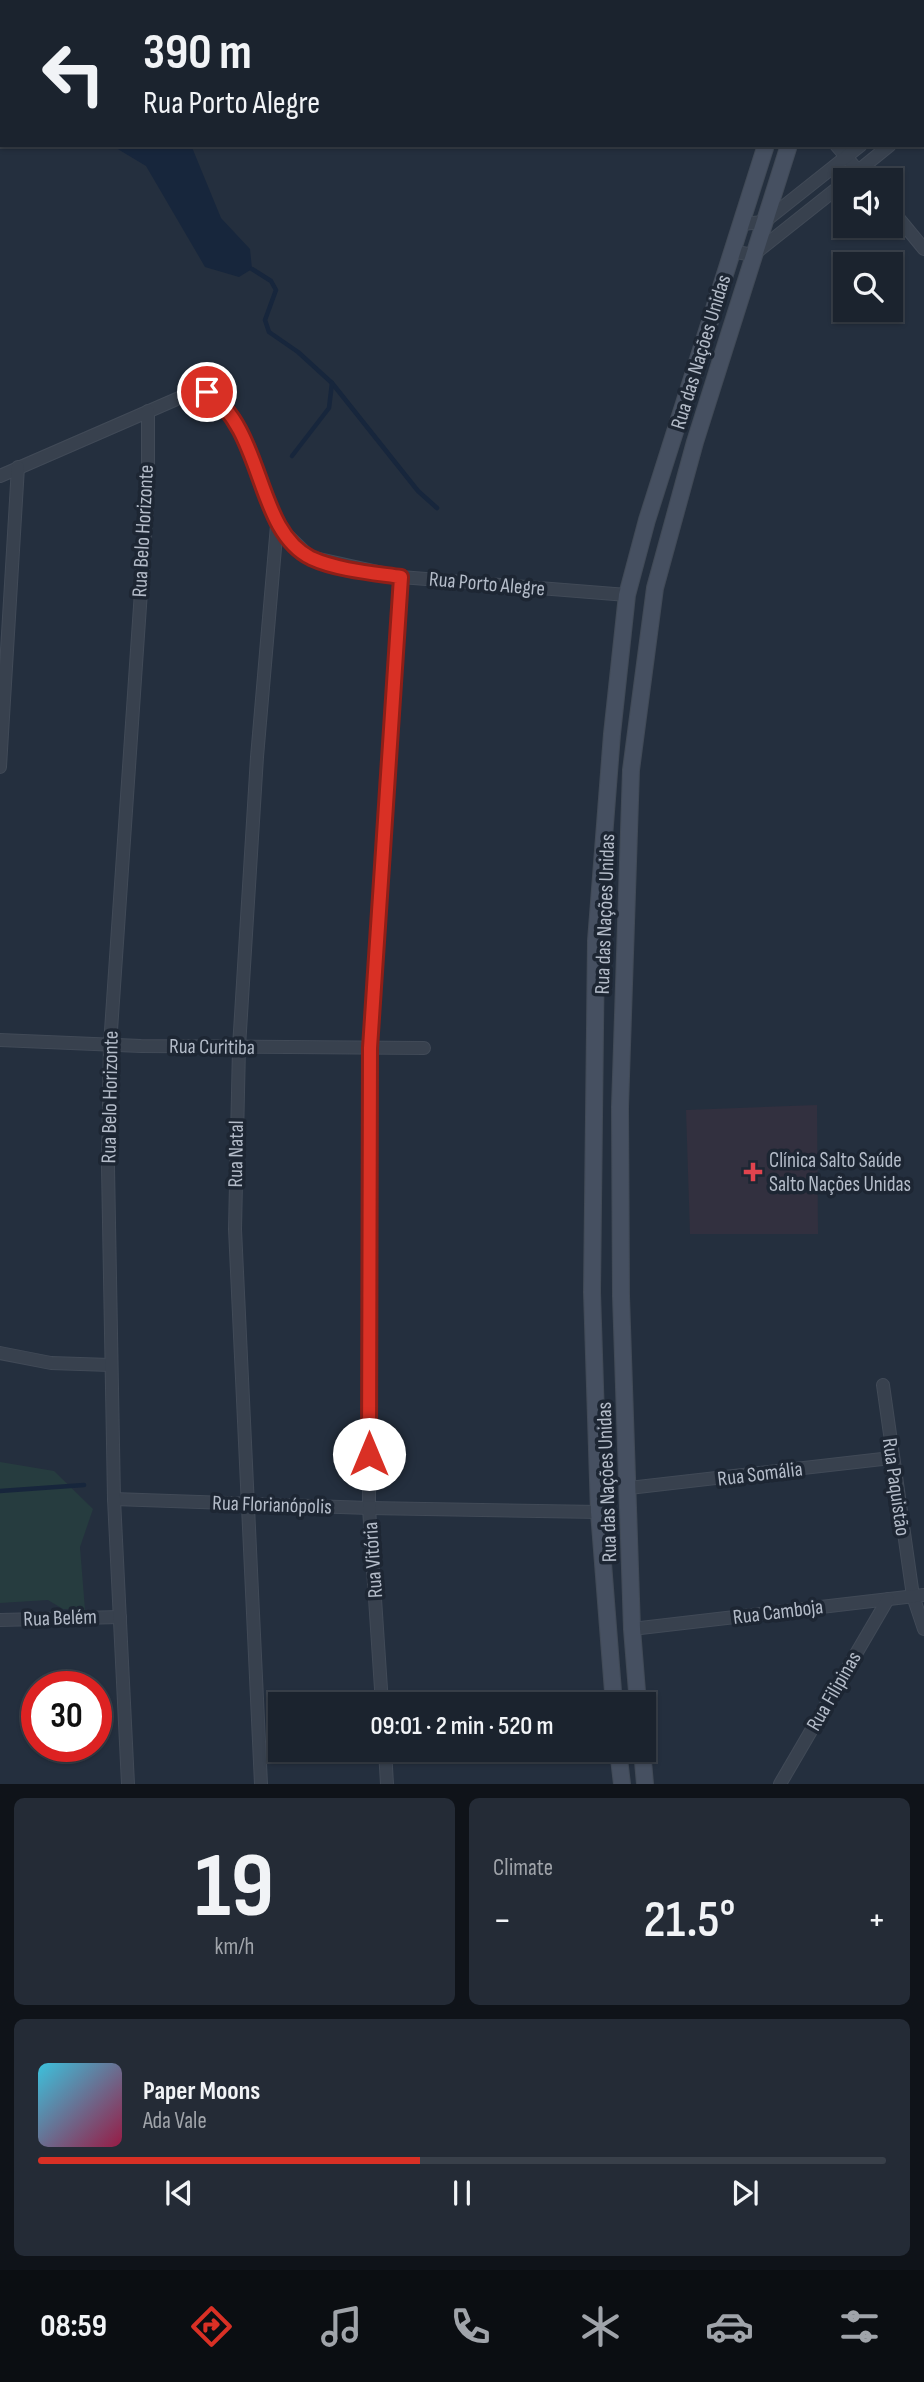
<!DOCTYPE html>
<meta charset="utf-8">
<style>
body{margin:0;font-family:"Sofia Sans Condensed",sans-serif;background:#242b36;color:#f1f3f6;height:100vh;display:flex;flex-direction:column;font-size:26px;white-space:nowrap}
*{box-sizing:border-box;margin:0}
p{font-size:23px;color:#a0a4aa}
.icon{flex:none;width:38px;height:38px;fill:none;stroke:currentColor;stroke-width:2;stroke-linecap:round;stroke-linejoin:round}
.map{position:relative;height:1784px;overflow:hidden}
.sheet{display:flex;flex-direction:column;gap:14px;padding:14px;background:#0f1319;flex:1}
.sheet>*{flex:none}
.hud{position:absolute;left:0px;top:0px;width:924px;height:147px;box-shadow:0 2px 5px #0004,0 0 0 2px #39404a;background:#1b232e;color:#f1f3f6;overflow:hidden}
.buttons{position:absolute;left:833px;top:168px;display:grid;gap:14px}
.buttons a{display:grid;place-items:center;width:70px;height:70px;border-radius:0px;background:#1b232e;box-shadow:0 2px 5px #0004,0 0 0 2px #39404a;font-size:35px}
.speed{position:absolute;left:21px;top:1671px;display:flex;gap:14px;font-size:35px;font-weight:700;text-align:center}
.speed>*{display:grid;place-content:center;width:91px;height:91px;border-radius:50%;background:#1b232e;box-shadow:0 2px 5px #0004,0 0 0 2px #39404a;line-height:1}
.speed .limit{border:10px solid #d22;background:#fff;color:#111}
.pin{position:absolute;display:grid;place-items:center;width:60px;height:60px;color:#fff;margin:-30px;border:4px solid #fff;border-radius:50%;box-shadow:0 2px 7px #0007}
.me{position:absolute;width:77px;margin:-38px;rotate:0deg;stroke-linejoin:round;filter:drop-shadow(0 0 5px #0008)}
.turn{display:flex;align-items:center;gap:24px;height:147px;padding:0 28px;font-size:32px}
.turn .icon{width:91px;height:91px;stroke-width:2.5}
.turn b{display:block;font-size:49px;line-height:60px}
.big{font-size:52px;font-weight:600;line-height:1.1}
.sheet .widget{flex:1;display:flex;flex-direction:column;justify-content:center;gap:10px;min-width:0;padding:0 24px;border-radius:10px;background:#242b36}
.sheet .dial{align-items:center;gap:0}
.dial b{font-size:91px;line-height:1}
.song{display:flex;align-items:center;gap:21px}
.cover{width:84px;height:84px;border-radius:10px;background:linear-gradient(135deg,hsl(190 70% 55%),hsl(340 70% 35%))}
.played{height:7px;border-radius:4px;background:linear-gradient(90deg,#d93025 45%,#39404a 45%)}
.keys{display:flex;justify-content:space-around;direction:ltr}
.heat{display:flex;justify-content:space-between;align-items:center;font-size:38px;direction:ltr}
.sheet .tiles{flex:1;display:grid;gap:14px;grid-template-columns:1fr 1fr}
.widget:last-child{grid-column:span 2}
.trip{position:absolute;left:268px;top:1692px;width:388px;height:70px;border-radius:0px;background:#1b232e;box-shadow:0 2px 5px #0004,0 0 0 2px #39404a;font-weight:600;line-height:70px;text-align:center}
.tabs{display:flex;height:112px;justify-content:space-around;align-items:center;background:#0b0e12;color:#a0a4aa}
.tabs .icon{width:49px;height:49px}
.tabs .selected{color:#d93025}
.tabs b{font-size:32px;color:#f1f3f6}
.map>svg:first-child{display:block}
.medical{fill:#32303f}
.green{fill:#263c3f}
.water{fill:#17263c}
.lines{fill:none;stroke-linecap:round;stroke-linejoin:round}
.stream{stroke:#17263c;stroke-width:4.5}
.minor-casing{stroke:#414a57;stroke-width:14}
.secondary-casing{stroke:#414a57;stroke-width:18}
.minor{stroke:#38414e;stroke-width:12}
.secondary{stroke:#465061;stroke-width:16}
.route-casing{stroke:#8d1f18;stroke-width:18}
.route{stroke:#d93025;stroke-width:12}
.health-dot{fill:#e0444e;stroke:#1d2633;stroke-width:2.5}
.labels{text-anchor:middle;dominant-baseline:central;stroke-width:7;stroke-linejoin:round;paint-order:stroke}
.street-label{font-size:21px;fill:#b4bcc9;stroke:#1d2633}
.poi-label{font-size:21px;fill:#b4bcc9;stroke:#1d2633;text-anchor:start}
</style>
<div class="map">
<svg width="924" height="1784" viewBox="0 0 924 1784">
<rect width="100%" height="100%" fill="#242f3e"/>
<path class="medical" d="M817 1105 818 1234H690L686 1110Z"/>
<path class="green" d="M0 1462 54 1471 93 1509 80 1547 85 1610 63 1609 48 1600 0 1603Z"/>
<path class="water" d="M111 145H191L221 218 250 249 252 269 239 277 205 267 146 166Z"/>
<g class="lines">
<g class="stream">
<path d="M582 0 583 2"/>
<path d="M252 269 271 281 276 290 265 320 269 332 298 352 332 383 418 491 437 508"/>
<path d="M292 456 329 408 332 383"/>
<path d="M0 1491 84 1485"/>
</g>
<defs>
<g id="minor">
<path d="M922 94 924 93"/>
<path d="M922 120 924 118"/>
<path d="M836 145 866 180"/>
<path d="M847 180 890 145"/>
<path d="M891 209 924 249"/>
<path d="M741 224 764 222 861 145"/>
<path d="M731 251 753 255 845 182"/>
<path d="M0 476 186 395 207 392 221 402 235 419 261 478 277 525 310 557 401 577 627 595"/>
<path d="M0 767 18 467"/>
<path d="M0 1040 141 1046 424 1048"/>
<path d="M0 1353 51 1363 110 1365"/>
<path d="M883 1385 913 1596 924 1629"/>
<path d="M629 1488 891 1458"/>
<path d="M114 1499 369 1508 599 1512"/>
<path d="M0 1620 120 1617"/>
<path d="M632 1629 924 1595"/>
<path d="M382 1704 369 1508 370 1048 401 577"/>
<path d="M385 1750 387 1784"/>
<path d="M128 1784 114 1499 108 1167 110 1045 148 489V411"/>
<path d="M261 1784 235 1229 239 1047 257 757 277 525"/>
<path d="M780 1784 888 1599"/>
</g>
<g id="secondary">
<path d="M818 2 819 0"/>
<path d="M838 2 839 0"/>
<path d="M614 1704 599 1512 592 1292 596 941 612 734 627 595 647 520 766 145"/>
<path d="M638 1704 632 1629 621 1296 620 1107 631 770 655 588 695 442 789 145"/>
<path d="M618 1750 622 1784"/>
<path d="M642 1750 645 1784"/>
</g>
</defs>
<use href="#minor" class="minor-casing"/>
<use href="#secondary" class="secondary-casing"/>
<use href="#minor" class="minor"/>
<use href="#secondary" class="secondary"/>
</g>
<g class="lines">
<defs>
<path id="route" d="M207 392C265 431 255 530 311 558 337 570 373 573 401 577L370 1048 369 1454"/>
</defs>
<use href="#route" class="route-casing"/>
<use href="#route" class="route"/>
</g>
<path class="health-dot" d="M749.5 1161.5h7v7h7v7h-7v7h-7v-7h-7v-7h7z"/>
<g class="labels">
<g class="street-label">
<text transform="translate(701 352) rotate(-73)">Rua das Nações Unidas</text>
<text transform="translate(143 531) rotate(-87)">Rua Belo Horizonte</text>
<text transform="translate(487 584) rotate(5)">Rua Porto Alegre</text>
<text transform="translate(605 914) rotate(-88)">Rua das Nações Unidas</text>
<text transform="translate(212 1047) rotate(1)">Rua Curitiba</text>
<text transform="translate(110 1097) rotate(-89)">Rua Belo Horizonte</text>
<text transform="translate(236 1154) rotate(-89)">Rua Natal</text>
<text transform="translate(760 1474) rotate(-7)">Rua Somália</text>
<text transform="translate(607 1482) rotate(-92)">Rua das Nações Unidas</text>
<text transform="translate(896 1487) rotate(82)">Rua Paquistão</text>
<text transform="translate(272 1505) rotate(2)">Rua Florianópolis</text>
<text transform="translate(373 1560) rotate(-94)">Rua Vitória</text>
<text transform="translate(778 1612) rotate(-7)">Rua Camboja</text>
<text transform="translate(60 1618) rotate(-2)">Rua Belém</text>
<text transform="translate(834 1691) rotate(-60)">Rua Filipinas</text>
</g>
<g class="poi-label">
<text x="769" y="1160">Clínica Salto Saúde<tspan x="769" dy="24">Salto Nações Unidas</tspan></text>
</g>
</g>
</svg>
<div class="buttons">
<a><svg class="icon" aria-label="sound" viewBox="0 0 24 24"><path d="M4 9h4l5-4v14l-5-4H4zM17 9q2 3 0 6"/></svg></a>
<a><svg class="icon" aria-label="search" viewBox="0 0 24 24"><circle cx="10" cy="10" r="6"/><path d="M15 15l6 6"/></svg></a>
</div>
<div class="speed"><div class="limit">30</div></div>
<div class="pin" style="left:207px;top:392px;background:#d93025"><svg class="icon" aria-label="arrive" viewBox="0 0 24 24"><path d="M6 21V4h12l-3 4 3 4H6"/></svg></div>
<svg class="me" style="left:369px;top:1454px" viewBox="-20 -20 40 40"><circle r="19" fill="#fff"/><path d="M0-13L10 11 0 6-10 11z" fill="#d93025"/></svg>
<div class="trip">09:01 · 2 min · 520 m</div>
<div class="hud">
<div class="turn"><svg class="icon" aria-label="left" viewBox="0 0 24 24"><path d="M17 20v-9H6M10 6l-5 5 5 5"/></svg><div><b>390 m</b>Rua Porto Alegre</div></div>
</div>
</div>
<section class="sheet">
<div class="tiles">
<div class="widget dial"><b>19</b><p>km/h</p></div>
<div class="widget"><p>Climate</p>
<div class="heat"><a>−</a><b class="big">21.5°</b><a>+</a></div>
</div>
<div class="widget">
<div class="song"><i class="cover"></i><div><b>Paper Moons</b><p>Ada Vale</p></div></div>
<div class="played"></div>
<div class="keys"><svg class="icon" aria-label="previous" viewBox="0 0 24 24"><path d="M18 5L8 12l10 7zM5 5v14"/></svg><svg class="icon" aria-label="pause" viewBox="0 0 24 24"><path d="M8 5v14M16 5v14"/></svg><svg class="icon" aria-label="next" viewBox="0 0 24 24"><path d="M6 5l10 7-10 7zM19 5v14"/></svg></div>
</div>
</div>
</section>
<nav class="tabs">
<b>08:59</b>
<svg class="icon selected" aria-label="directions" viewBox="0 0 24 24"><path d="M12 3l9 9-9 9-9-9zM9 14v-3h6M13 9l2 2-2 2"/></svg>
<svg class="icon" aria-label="music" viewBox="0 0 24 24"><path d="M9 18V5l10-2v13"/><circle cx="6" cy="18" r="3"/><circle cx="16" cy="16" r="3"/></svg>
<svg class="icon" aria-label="phone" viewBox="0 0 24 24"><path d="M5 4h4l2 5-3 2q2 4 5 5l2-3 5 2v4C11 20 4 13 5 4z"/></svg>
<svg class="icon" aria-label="climate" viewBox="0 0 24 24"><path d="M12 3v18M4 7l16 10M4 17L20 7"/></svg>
<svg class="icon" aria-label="car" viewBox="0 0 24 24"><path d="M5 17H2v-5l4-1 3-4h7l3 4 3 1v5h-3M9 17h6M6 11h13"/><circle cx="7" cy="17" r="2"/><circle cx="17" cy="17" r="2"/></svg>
<svg class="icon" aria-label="filters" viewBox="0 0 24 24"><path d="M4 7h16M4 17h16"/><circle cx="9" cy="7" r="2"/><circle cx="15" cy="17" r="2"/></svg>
</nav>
